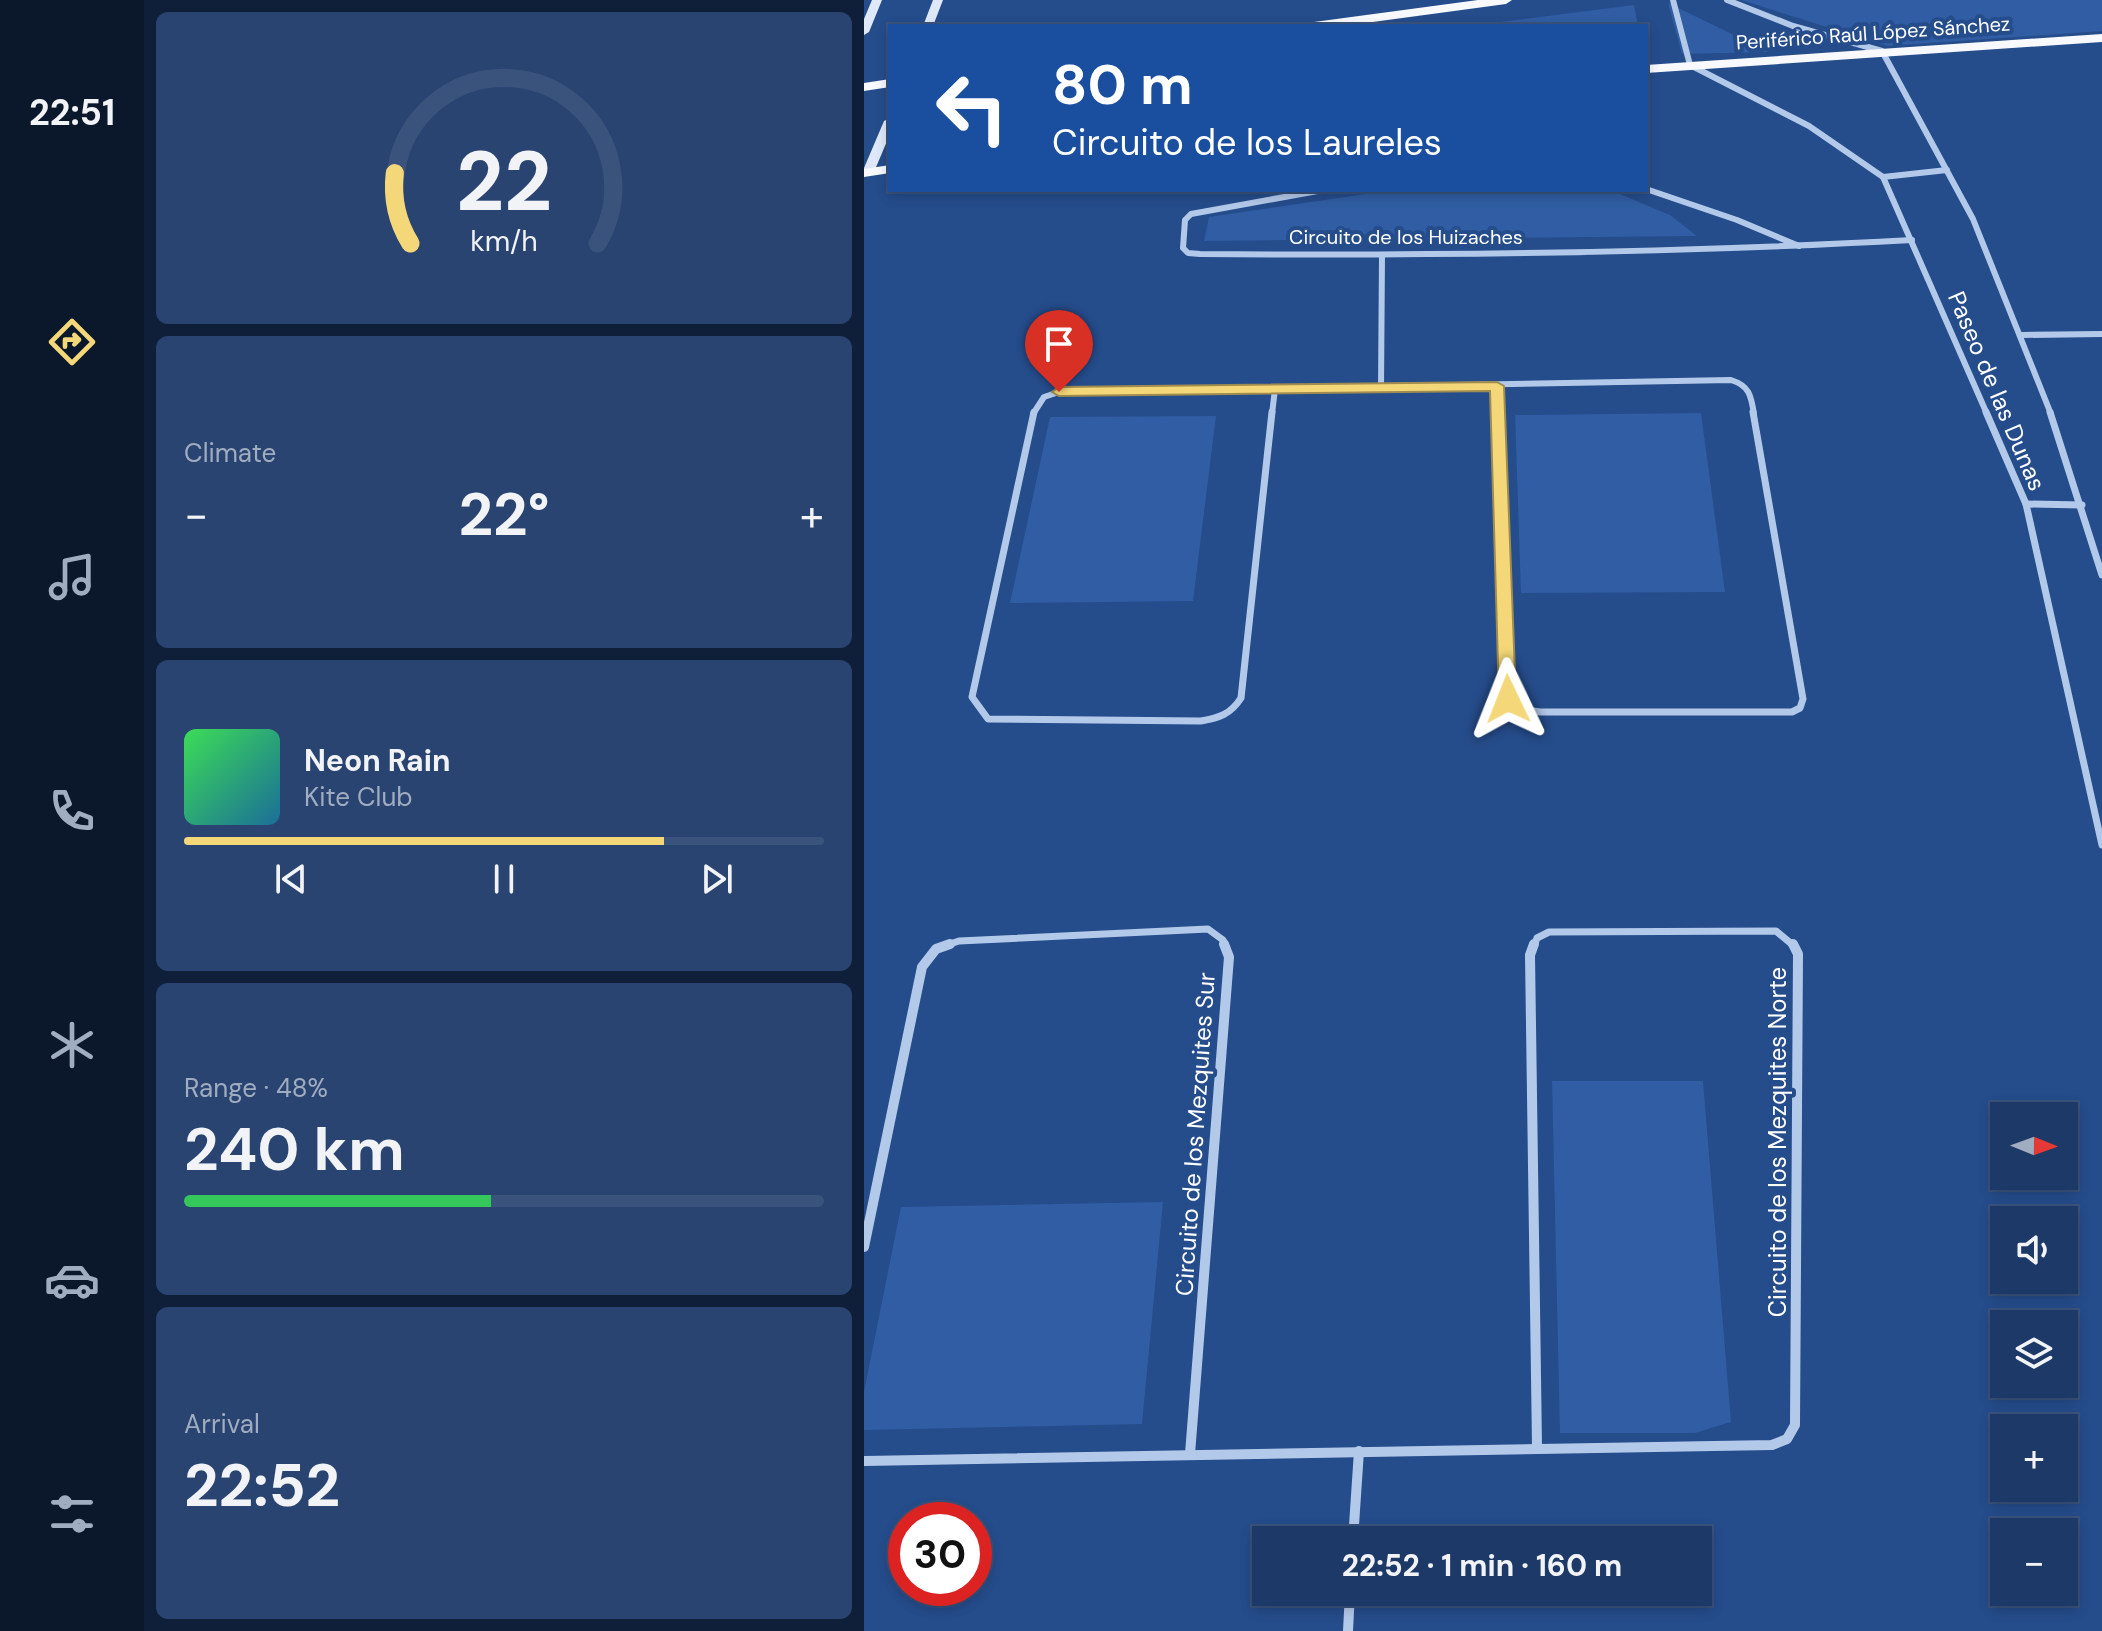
<!DOCTYPE html>
<meta charset="utf-8">
<style>
body{margin:0;font-family:"DM Sans",sans-serif;background:#294471;color:#f1f3f6;height:100vh;display:flex;flex-direction:column;font-size:30px;white-space:nowrap}
*{box-sizing:border-box;margin:0}
p{font-size:26px;color:#a0acc0}
.icon{flex:none;width:44px;height:44px;fill:none;stroke:currentColor;stroke-width:2;stroke-linecap:round;stroke-linejoin:round}
.map{position:relative;flex:1;overflow:hidden}
.sheet{display:flex;flex-direction:column;gap:12px;padding:12px;background:#0f1f39;width:720px}
.sheet>*{flex:none}
.banner{position:absolute;left:24px;top:24px;width:760px;height:168px;border-radius:0px;box-shadow:0 4px 12px #0003,0 0 0 2px #3a537c;background:#1a4fa0;color:#fff;overflow:hidden}
.needle{width:52px;rotate:91deg}
.tools{position:absolute;left:1126px;top:1102px;display:grid;gap:16px}
.tools a{display:grid;place-items:center;width:88px;height:88px;border-radius:0px;background:#1c3968;box-shadow:0 4px 12px #0003,0 0 0 2px #3a537c;font-size:40px}
.speed{position:absolute;left:24px;top:1502px;display:flex;gap:16px;font-size:40px;font-weight:700;text-align:center}
.speed>*{display:grid;place-content:center;width:104px;height:104px;border-radius:50%;background:#1c3968;box-shadow:0 4px 12px #0003,0 0 0 2px #3a537c;line-height:1}
.speed .limit{border:12px solid #d22;background:#fff;color:#111}
.pin{position:absolute;display:grid;place-items:center;width:68px;height:68px;color:#fff;margin:-82px -34px;border-radius:50% 50% 50% 0;rotate:-45deg;box-shadow:0 0 8px #0007}
.pin .icon{rotate:45deg}
.me{position:absolute;width:88px;margin:-44px;rotate:358deg;stroke-linejoin:round;filter:drop-shadow(0 0 6px #0008)}
.turn{display:flex;align-items:center;gap:28px;height:168px;padding:0 32px;font-size:36px}
.turn .icon{width:104px;height:104px;stroke-width:2.5}
.turn b{display:block;font-size:56px;line-height:68px}
.big{font-size:60px;font-weight:700;line-height:1.1}
.sheet .card{flex:1;display:flex;flex-direction:column;justify-content:center;gap:12px;min-width:0;padding:0 28px;border-radius:12px;background:#294471}
.sheet .dial{align-items:center;gap:0}
.dial svg{height:208px;overflow:visible;fill:none;stroke:#3a537c;stroke-width:7;stroke-linecap:round;text-anchor:middle}
.dial text{fill:#f1f3f6;stroke:none}
.song{display:flex;align-items:center;gap:24px}
.cover{width:96px;height:96px;border-radius:12px;background:linear-gradient(135deg,hsl(130 70% 55%),hsl(200 70% 35%))}
.played{height:8px;border-radius:4px;background:linear-gradient(90deg,#f4d778 75%,#3a537c 75%)}
.keys{display:flex;justify-content:space-around;direction:ltr}
.heat{display:flex;justify-content:space-between;align-items:center;font-size:44px;direction:ltr}
.charge{height:12px;border-radius:6px;background:linear-gradient(90deg,#34c759 48%,#3a537c 0)}
.trip{position:absolute;left:388px;top:1526px;width:460px;height:80px;border-radius:0px;background:#1c3968;box-shadow:0 4px 12px #0003,0 0 0 2px #3a537c;font-weight:700;line-height:80px;text-align:center}
main{display:flex;flex:1;min-height:0}
.dock{display:flex;flex-direction:column;width:144px;justify-content:space-around;align-items:center;background:#0b172a;color:#a0acc0}
.dock .icon{width:56px;height:56px}
.dock .active{color:#f4d778}
.dock b{font-size:36px;color:#f1f3f6}
.map>svg:first-child{display:block}
.green{fill:#305da3}
.lines{fill:none;stroke-linecap:round;stroke-linejoin:round}
.street-far2{stroke:#b3c9ea;stroke-width:6}
.street-far1{stroke:#b3c9ea;stroke-width:7}
.street{stroke:#b3c9ea;stroke-width:10}
.secondary{fill:#dee8f8;fill-rule:evenodd}
.primary{fill:#f7f9fe;fill-rule:evenodd}
.route{fill:#f4d778;stroke:#9f8c4e;stroke-width:2}
.labels{text-anchor:middle;dominant-baseline:central;stroke-width:8;stroke-linejoin:round;paint-order:stroke}
.far-street-label{font-size:20px;fill:#fff;stroke:#254c8b}
.street-label{font-size:24px;fill:#fff;stroke:#254c8b}
</style>
<main>
<nav class="dock">
<b>22:51</b>
<svg class="icon active" aria-label="directions" viewBox="0 0 24 24"><path d="M12 3l9 9-9 9-9-9zM9 14v-3h6M13 9l2 2-2 2"/></svg>
<svg class="icon" aria-label="music" viewBox="0 0 24 24"><path d="M9 18V5l10-2v13"/><circle cx="6" cy="18" r="3"/><circle cx="16" cy="16" r="3"/></svg>
<svg class="icon" aria-label="phone" viewBox="0 0 24 24"><path d="M5 4h4l2 5-3 2q2 4 5 5l2-3 5 2v4C11 20 4 13 5 4z"/></svg>
<svg class="icon" aria-label="climate" viewBox="0 0 24 24"><path d="M12 3v18M4 7l16 10M4 17L20 7"/></svg>
<svg class="icon" aria-label="car" viewBox="0 0 24 24"><path d="M5 17H2v-5l4-1 3-4h7l3 4 3 1v5h-3M9 17h6M6 11h13"/><circle cx="7" cy="17" r="2"/><circle cx="17" cy="17" r="2"/></svg>
<svg class="icon" aria-label="filters" viewBox="0 0 24 24"><path d="M4 7h16M4 17h16"/><circle cx="9" cy="7" r="2"/><circle cx="15" cy="17" r="2"/></svg>
</nav>
<section class="sheet">
<div class="card dial"><svg viewBox="0 0 100 80">
<path d="M14 69A42 42 0 1 1 86 69"/>
<path d="M14 69A42 42 0 0 1 8 42" stroke="#f4d778"/>
<text x="50" y="56" font-size="32" font-weight="700">22</text>
<text x="50" y="72" font-size="11">km/h</text>
</svg></div>
<div class="card"><p>Climate</p>
<div class="heat"><a>−</a><b class="big">22°</b><a>+</a></div>
</div>
<div class="card">
<div class="song"><i class="cover"></i><div><b>Neon Rain</b><p>Kite Club</p></div></div>
<div class="played"></div>
<div class="keys"><svg class="icon" aria-label="previous" viewBox="0 0 24 24"><path d="M18 5L8 12l10 7zM5 5v14"/></svg><svg class="icon" aria-label="pause" viewBox="0 0 24 24"><path d="M8 5v14M16 5v14"/></svg><svg class="icon" aria-label="next" viewBox="0 0 24 24"><path d="M6 5l10 7-10 7zM19 5v14"/></svg></div>
</div>
<div class="card"><p>Range · 48%</p><b class="big">240 km</b><div class="charge"></div></div>
<div class="card"><p>Arrival</p><b class="big">22:52</b></div>
</section>
<div class="map">
<svg width="1238" height="1631" viewBox="0 0 1238 1631">
<rect width="100%" height="100%" fill="#254c8b"/>
<g class="green">
<path d="M877 0H1238V31L1023 46Z"/>
<path d="M804 3 905 52 818 54Z"/>
<path d="M770 5 774 26H605Z"/>
<path d="M529 190H746L806 215 833 236 340 241 345 217Z"/>
<path d="M837 413 861 592 657 593 651 415Z"/>
<path d="M352 416 329 601 146 603 186 417Z"/>
<path d="M688 1081H839L867 1422 831 1433H696Z"/>
<path d="M299 1202 278 1424 0 1430V1392L37 1207Z"/>
</g>
<g class="lines">
<g class="street-far2">
<path d="M809 0 826 65 945 126 1019 177 1123 414"/>
<path d="M863 0 929 26 1018 51 1109 219 1187 414"/>
<path d="M1019 177 1083 170"/>
<path d="M782 189 873 220 935 246"/>
<path d="M459 190 327 214 321 220 319 248 324 253 336 254C574 256 811 253 1048 240"/>
<path d="M1158 335 1238 334"/>
<path d="M633 386 634 414"/>
<path d="M517 389 518 255"/>
<path d="M169 414 180 397 195 392 867 380C886 386 887 396 890 414"/>
<path d="M408 414 411 389"/>
</g>
<g class="street-far1">
<path d="M170 412 108 697 124 719 337 721C355 718 367 714 377 698L408 412"/>
<path d="M634 412 644 699 656 709 676 712H928L936 708 939 699 889 412"/>
<path d="M1122 412 1162 504 1238 845"/>
<path d="M1186 412 1238 575"/>
<path d="M1162 504 1218 505"/>
<path d="M80 946 95 941 344 929 359 940 361 946"/>
<path d="M670 946 673 938 685 932 912 931 930 946"/>
</g>
<g class="street">
<path d="M670 944 666 955 673 1446"/>
<path d="M0 1247 58 967 72 949 86 944"/>
<path d="M326 1454 365 957 360 944"/>
<path d="M0 1461 908 1445 923 1439 931 1425 934 954 929 944"/>
<path d="M489 1540 495 1451"/>
<path d="M484 1631 486 1592"/>
</g>
<g class="secondary">
<path d="M8 0H18L5 32 0 35V19Z"/>
<path d="M69 0H79L69 26H59Z"/>
<path d="M26 118V134L10 172 0 174V168L20 121Z"/>
</g>
<g class="primary">
<path d="M614 0H648L642 4 479 26H444L450 22Z"/>
<path d="M1238 34V42L782 73V65Z"/>
<path d="M26 79V87L0 91V83Z"/>
<path d="M26 165V173L0 177V169Z"/>
</g>
</g>
<path class="route" d="M633 382 640 386 652 699 644 705 635 699 626 391 195 396 188 392 195 387Z"/>
<g class="labels">
<g class="far-street-label">
<text transform="translate(1009 33) rotate(-4)">Periférico Raúl López Sánchez</text>
<text x="542" y="237">Circuito de los Huizaches</text>
</g>
<g class="street-label">
<text transform="translate(1133 391) rotate(67)">Paseo de las Dunas</text>
<text transform="translate(331 1134) rotate(-86)">Circuito de los Mezquites Sur</text>
<text transform="translate(913 1142) rotate(-90)">Circuito de los Mezquites Norte</text>
</g>
</g>
</svg>
<div class="tools">
<a><svg class="needle" viewBox="-14 -14 28 28"><path d="M0-13l5 13h-10z" fill="#e53935"/><path d="M0 13l5-13h-10z" fill="#a0acc0"/></svg></a>
<a><svg class="icon" aria-label="sound" viewBox="0 0 24 24"><path d="M4 9h4l5-4v14l-5-4H4zM17 9q2 3 0 6"/></svg></a>
<a><svg class="icon" aria-label="layers" viewBox="0 0 24 24"><path d="M12 4l9 5-9 5-9-5zM3 14l9 5 9-5"/></svg></a>
<a>+</a>
<a>−</a>
</div>
<div class="speed"><div class="limit">30</div></div>
<div class="pin" style="left:195px;top:392px;background:#d93025"><svg class="icon" aria-label="arrive" viewBox="0 0 24 24"><path d="M6 21V4h12l-3 4 3 4H6"/></svg></div>
<svg class="me" style="left:644px;top:699px" viewBox="-20 -20 40 40"><path d="M0-17L14 15 0 8-14 15z" fill="#f4d778" stroke="#fff" stroke-width="4"/></svg>
<div class="trip">22:52 · 1 min · 160 m</div>
<div class="banner">
<div class="turn"><svg class="icon" aria-label="left" viewBox="0 0 24 24"><path d="M17 20v-9H6M10 6l-5 5 5 5"/></svg><div><b>80 m</b>Circuito de los Laureles</div></div>
</div>
</div>
</main>
